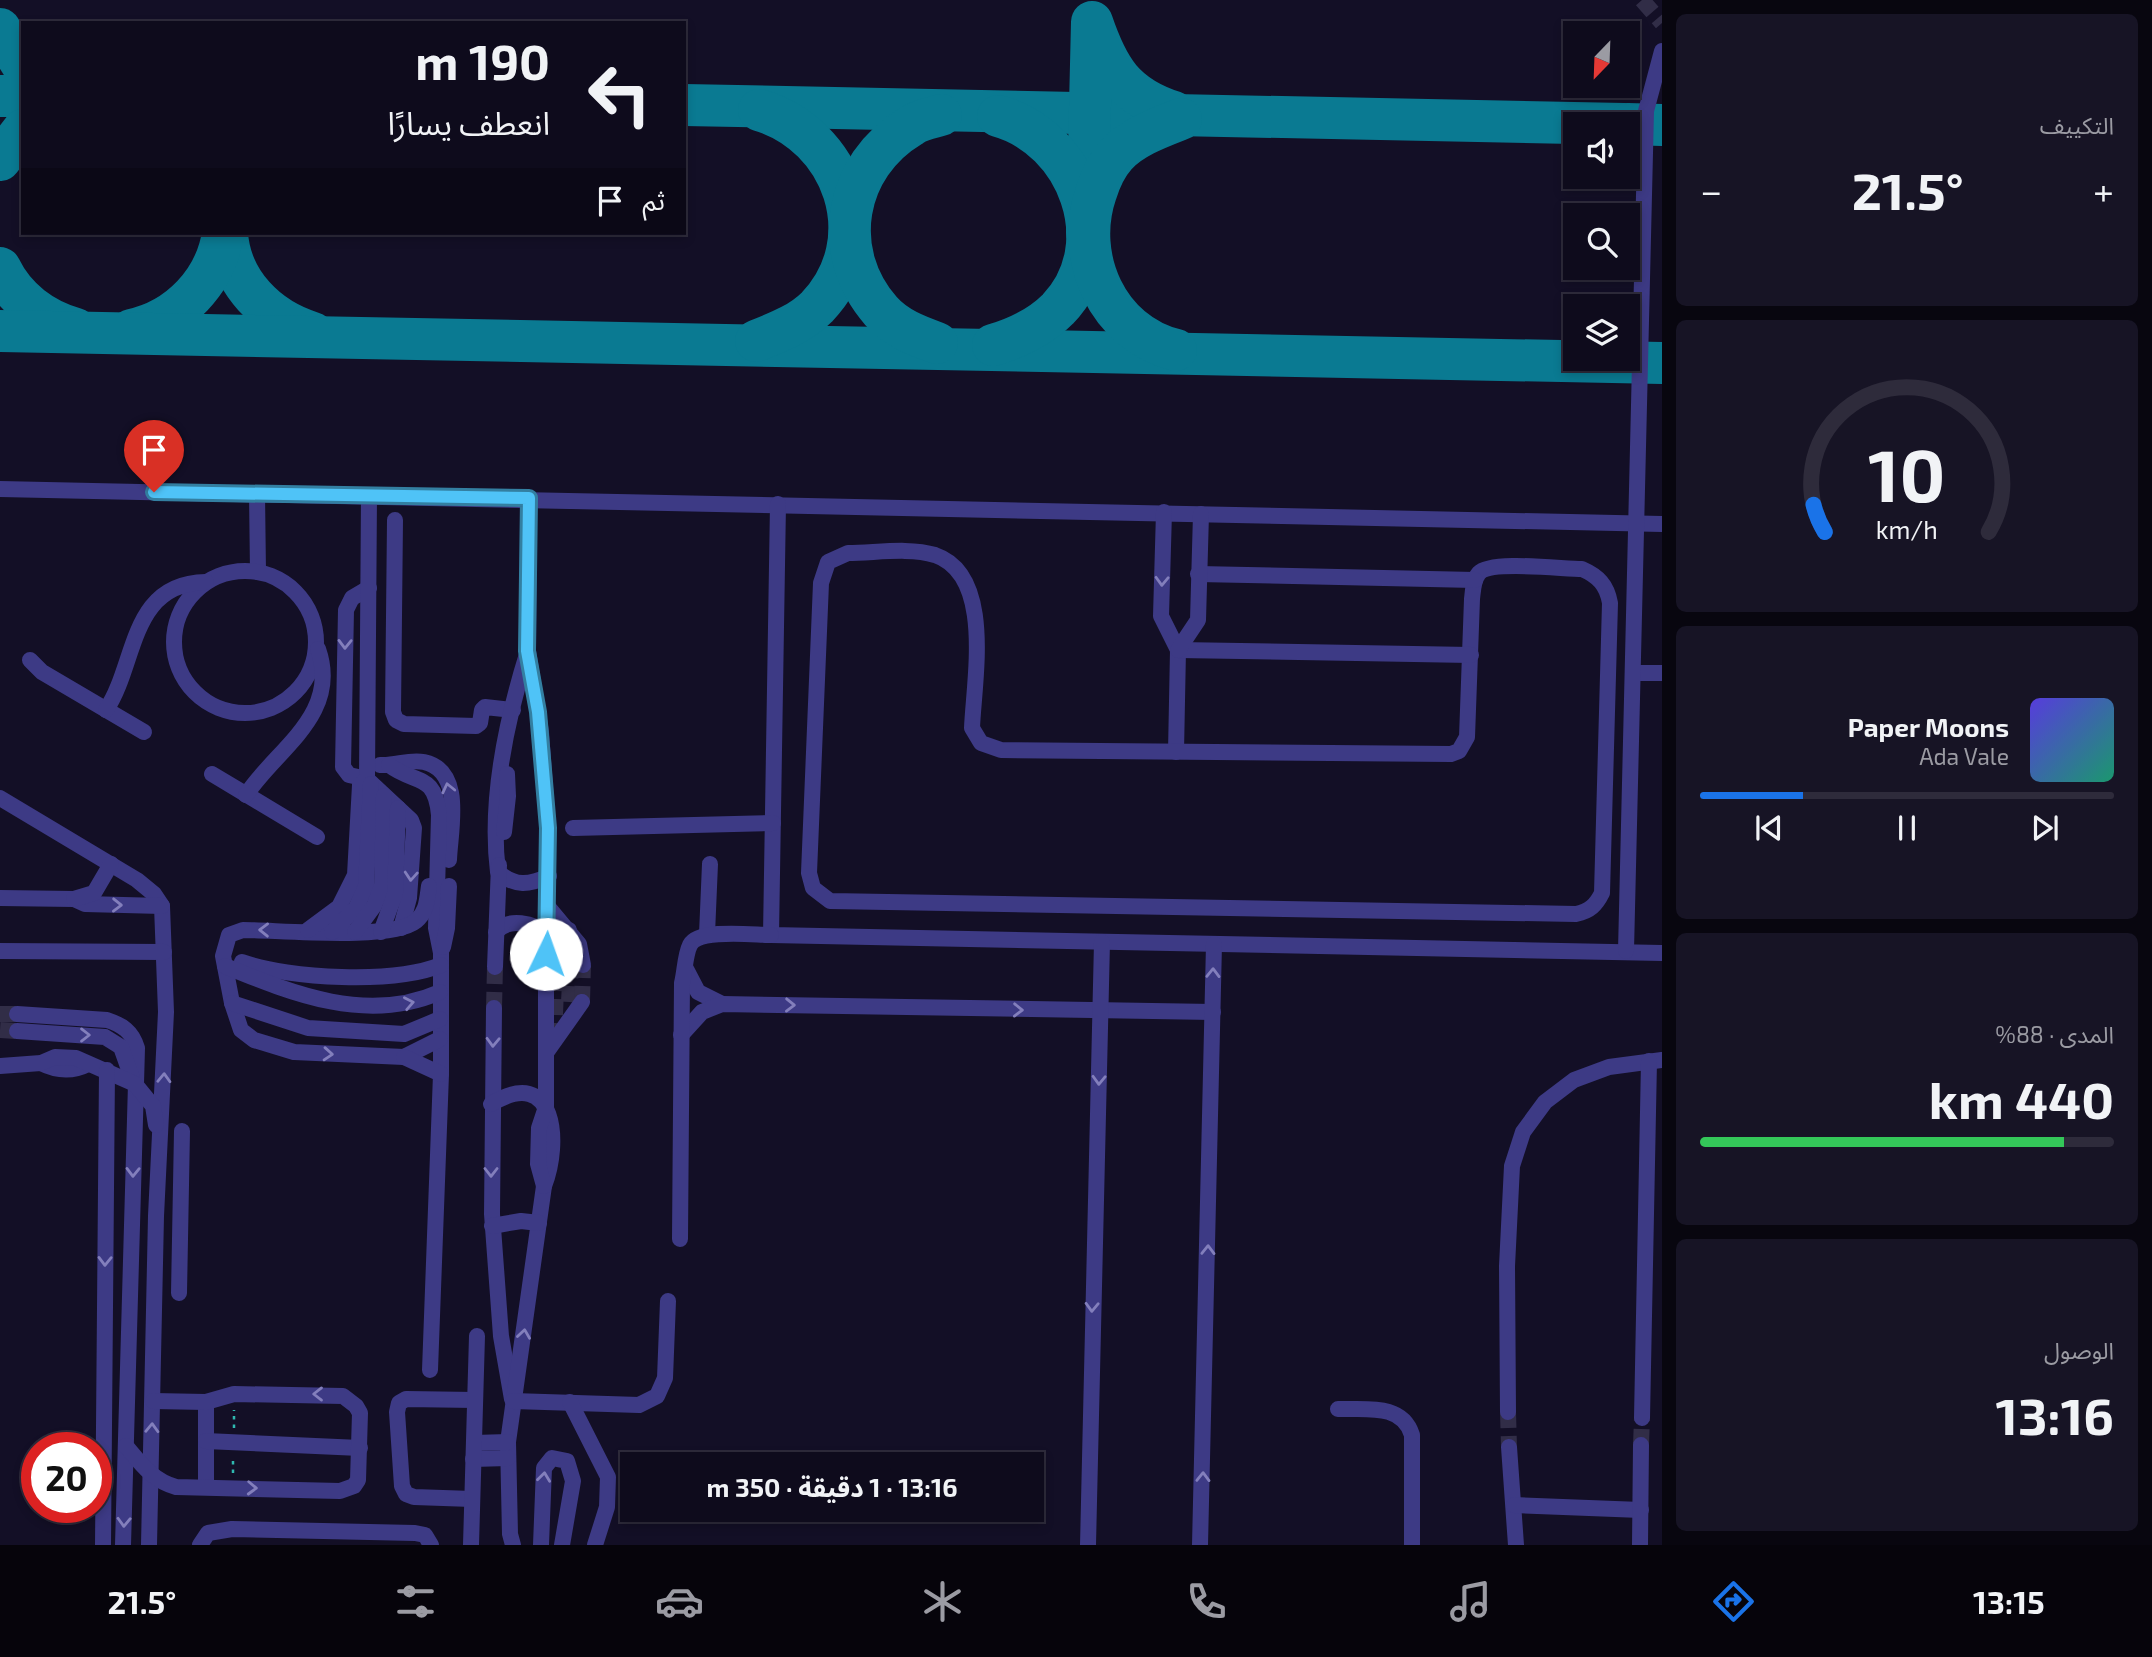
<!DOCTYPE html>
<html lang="ar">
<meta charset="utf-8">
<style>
body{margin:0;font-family:"Exo 2","Noto Sans Arabic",sans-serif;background:#171425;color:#f1f3f6;direction:rtl;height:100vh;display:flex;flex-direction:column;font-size:26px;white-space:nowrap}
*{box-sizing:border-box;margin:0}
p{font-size:23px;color:#9b9ba3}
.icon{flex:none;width:38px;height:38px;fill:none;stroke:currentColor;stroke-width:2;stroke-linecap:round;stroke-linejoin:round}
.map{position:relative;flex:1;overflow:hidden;direction:ltr}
.side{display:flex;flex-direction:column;gap:14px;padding:14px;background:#08060f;width:490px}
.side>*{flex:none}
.guide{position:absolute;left:21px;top:21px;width:665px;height:214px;border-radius:0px;box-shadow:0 4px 10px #0003,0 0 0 2px #2e2b3b;direction:rtl;background:#0e0b1c;color:#f1f3f6;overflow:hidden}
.needle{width:46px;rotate:203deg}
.buttons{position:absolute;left:1563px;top:21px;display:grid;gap:14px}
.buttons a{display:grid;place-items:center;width:77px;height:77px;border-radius:0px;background:#0e0b1c;box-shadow:0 4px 10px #0003,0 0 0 2px #2e2b3b;font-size:35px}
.speed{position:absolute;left:21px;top:1432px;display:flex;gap:14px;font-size:35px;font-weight:700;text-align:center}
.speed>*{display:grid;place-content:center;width:91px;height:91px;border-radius:50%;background:#0e0b1c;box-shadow:0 4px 10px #0003,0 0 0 2px #2e2b3b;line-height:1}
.speed .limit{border:10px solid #d22;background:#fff;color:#111}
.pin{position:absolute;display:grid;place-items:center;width:60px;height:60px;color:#fff;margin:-72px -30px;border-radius:50% 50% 50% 0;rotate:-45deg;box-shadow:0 0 7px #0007}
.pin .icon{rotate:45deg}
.me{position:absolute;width:77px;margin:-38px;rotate:3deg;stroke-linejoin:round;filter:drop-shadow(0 0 5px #0008)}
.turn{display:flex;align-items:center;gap:24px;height:147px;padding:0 21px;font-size:32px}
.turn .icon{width:91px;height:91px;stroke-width:2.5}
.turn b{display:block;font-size:49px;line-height:60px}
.then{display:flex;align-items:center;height:66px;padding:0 21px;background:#0003;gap:14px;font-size:26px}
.big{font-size:52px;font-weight:700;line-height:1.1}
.side .tile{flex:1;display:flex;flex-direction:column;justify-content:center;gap:10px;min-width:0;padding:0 24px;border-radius:10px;background:#171425}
.side .dial{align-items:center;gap:0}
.dial svg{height:182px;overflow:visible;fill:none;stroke:#2e2b3b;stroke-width:7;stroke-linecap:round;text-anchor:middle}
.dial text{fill:#f1f3f6;stroke:none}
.song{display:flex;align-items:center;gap:21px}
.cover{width:84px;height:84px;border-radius:10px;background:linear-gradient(135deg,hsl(250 70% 55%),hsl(160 70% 35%))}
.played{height:7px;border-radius:4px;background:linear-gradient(90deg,#1a73e8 25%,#2e2b3b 25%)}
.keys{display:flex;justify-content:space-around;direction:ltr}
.heat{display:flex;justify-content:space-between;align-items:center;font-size:38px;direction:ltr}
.charge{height:10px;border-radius:5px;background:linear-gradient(90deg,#34c759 88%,#2e2b3b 0)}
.trip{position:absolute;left:620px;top:1452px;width:424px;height:70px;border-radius:0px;background:#0e0b1c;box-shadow:0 4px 10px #0003,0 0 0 2px #2e2b3b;font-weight:700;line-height:70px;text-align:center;direction:rtl}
.menu{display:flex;height:112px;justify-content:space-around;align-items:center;background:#06040b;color:#9b9ba3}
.menu .icon{width:49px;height:49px}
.menu .on{color:#1a73e8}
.menu b{font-size:32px;color:#f1f3f6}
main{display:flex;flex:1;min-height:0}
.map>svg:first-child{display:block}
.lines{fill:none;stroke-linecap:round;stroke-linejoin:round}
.taxiway{stroke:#0a7a92;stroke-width:42}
.minor-tunnel{stroke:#312d47;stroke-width:16;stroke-dasharray:16 8;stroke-linecap:butt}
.path{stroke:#2fb8b0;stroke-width:2.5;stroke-dasharray:3.5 5;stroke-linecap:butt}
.minor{stroke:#3d3a85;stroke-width:16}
.oneway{stroke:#837fbc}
.route-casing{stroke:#337fa1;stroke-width:18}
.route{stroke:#4fc3f7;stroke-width:12}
</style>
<main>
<section class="side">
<div class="tile"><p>التكييف</p>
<div class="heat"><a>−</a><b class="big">21.5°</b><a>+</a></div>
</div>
<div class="tile dial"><svg viewBox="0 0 100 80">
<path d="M14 69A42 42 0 1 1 86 69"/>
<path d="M14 69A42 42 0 0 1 9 57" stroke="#1a73e8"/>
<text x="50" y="56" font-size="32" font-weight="700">10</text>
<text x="50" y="72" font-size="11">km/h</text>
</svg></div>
<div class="tile">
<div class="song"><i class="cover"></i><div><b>Paper Moons</b><p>Ada Vale</p></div></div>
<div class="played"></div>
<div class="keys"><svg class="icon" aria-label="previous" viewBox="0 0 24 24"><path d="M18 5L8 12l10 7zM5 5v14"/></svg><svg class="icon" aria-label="pause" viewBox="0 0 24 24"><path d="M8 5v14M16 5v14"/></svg><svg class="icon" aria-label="next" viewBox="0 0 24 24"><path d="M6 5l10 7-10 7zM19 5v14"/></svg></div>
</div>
<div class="tile"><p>المدى · 88%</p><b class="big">440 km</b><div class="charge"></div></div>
<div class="tile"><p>الوصول</p><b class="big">13:16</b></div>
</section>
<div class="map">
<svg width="1662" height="1545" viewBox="0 0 1662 1545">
<rect width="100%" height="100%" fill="#130f26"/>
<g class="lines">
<g class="taxiway">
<path d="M0 29 23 66"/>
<path d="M0 96H23"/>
<path d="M684 105 1624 124"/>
<path d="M1628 124 1662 125"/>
<path d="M0 160 23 130"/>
<path d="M227 233C230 282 267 319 313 333"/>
<path d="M1087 233 1092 22C1108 69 1124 96 1174 112"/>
<path d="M0 268C15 299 43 320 76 329"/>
<path d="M131 330C179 320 216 281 223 233"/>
<path d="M0 331 1662 363"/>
<path d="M756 341C778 332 800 324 817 307 881 240 844 135 759 110"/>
<path d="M937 343C917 336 896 328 881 311 829 252 844 166 911 126 919 120 931 118 941 115"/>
<path d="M993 345C1017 338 1039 328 1058 309 1119 245 1078 138 998 116"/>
<path d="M1176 350C1107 333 1074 257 1096 193 1100 180 1106 166 1116 155 1133 137 1158 128 1181 119"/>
</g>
<g class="minor-tunnel">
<path d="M1642 0 1662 23"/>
<path d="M569 1002 571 965"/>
<path d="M582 1002 583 965"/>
<path d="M494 1008 495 967"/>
<path d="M0 1014H17"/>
<path d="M0 1030 17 1031"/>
<path d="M554 1039 557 965"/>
<path d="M1508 1412 1509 1447"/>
<path d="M1641 1445 1642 1418"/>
</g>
<g class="path">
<path d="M234 1428V1410"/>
<path d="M233 1473V1459"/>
</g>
<g class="minor">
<path d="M0 489 1662 524"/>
<path d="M257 494 258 572"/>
<path d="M529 498 528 651 541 732 548 828 546 975"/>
<path d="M778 504 771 935 1662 953"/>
<path d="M1164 512 1161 616 1178 650 1176 752"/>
<path d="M395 520 393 712 396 720 404 724 476 726 480 723 482 710 485 707 513 710"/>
<path d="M848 553C875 553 909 547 935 555 994 575 974 679 972 728L981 743 1001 750 1451 754 1459 751 1467 737 1472 599C1473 591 1473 580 1479 573 1491 560 1562 569 1582 569 1598 576 1607 585 1610 603L1602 893C1596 905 1590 911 1576 914L830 901 813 888 809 873 821 583 828 562Z"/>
<circle cx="245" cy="642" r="71"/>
<path d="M1198 574 1475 580"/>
<path d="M369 588 352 598 346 610 343 767 349 775 367 779 411 820 414 828 409 898 401 928"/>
<path d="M1178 650 1471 655"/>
<path d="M1178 650 1198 620 1201 514"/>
<path d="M528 651C506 721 489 800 498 872 515 887 529 885 549 876"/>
<path d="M30 660 42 672 144 732"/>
<path d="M1635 673H1662"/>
<path d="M106 710C137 664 129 583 206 582"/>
<path d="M380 765C396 766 408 759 424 762 465 771 450 830 449 860"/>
<path d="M389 765C415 785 435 772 439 815L436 928 441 953V1074L430 1370"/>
<path d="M212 774 317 837"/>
<path d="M246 795C276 749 341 715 318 649"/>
<path d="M0 798 137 880 154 894 162 906 166 1012 156 1216 149 1545"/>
<path d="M573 828 773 823"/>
<path d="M504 832 508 796 507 774"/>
<path d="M429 886C427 899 427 912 416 921 391 941 279 930 243 930L229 935 223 956 232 1003 241 1030 254 1040 294 1052 404 1057 440 1039"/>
<path d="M0 898 74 899 85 904 162 906"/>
<path d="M74 899 94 893 111 864"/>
<path d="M549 908 579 944 583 965"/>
<path d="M308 930 339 907 355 875 360 785 367 779 369 495"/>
<path d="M569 930 571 965"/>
<path d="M332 932 356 908 366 886 371 784"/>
<path d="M355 932 374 906 382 886 384 796"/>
<path d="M381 932 395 894 398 808"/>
<path d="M496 932C508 917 534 923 547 934"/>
<path d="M707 934 710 864"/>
<path d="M443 947 447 928 449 886"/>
<path d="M0 951 164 952"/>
<path d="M1626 951 1646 111 1662 51"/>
<path d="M242 962C290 979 394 984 441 965"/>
<path d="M225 966C293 994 368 1024 440 992"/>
<path d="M495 967 499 865"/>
<path d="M686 969 698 992 722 1004"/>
<path d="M232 1003 308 1028 404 1034 440 1019"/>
<path d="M494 1008 492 1214 501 1336 512 1399"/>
<path d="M17 1014 107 1020C122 1025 132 1031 137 1048L123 1545"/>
<path d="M17 1031 105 1037 121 1047 132 1078"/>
<path d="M681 1035 702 1012 722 1004 1213 1012"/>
<path d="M546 1053 582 1002"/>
<path d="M404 1057 441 1074"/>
<path d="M41 1063C57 1071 72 1072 88 1064"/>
<path d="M0 1066 41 1063 55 1057 76 1058 135 1084 153 1106 156 1125"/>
<path d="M491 1104C556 1064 561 1143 544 1186L508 1442 510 1534 513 1545"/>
<path d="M544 1186 538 1164 539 1128 546 1107V986"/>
<path d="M492 1226 521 1221 539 1223"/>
<path d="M680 1239 682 983C685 971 685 955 690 945 699 928 753 935 771 935"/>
<path d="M179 1293 182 1131"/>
<path d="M513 1401 639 1405 657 1396 665 1378 668 1301"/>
<path d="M206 1402V1487"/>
<path d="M570 1402 608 1477 607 1507 595 1545"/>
<path d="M1338 1409C1366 1410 1402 1403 1412 1435V1545"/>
<path d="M1508 1412 1507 1266 1512 1166 1523 1132 1545 1102 1574 1080 1609 1067 1662 1060"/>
<path d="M1642 1418 1649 1061"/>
<path d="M206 1441 360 1448"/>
<path d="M474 1443 508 1442"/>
<path d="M126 1446C141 1464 153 1481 176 1487L340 1491 354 1486 358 1480 360 1413 356 1406 343 1396 234 1394 206 1402 153 1401"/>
<path d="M1509 1447 1516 1545"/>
<path d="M473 1459 508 1458"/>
<path d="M472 1499 414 1497 406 1494 402 1486 397 1412 399 1403 406 1399 475 1400"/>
<path d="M1514 1505 1641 1510"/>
<path d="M103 1545 107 1070"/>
<path d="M200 1545 208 1533 232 1529 415 1533 425 1535 431 1545"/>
<path d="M471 1545 477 1336"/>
<path d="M541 1545 544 1468 552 1458 567 1461 573 1481 562 1545"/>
<path d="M1088 1545 1102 942"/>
<path d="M1200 1545 1214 944"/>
<path d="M1640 1545 1641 1445"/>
</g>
</g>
<defs><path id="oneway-chevron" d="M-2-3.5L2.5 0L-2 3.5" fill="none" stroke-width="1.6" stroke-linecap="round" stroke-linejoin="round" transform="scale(1.75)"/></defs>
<g class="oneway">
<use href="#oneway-chevron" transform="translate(1162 581) rotate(92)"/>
<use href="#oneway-chevron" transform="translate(345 644) rotate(91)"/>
<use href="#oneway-chevron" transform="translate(448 788) rotate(-103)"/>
<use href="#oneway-chevron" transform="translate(411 876) rotate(94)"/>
<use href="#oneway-chevron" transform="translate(117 905) rotate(1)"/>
<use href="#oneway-chevron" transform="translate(264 930) rotate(-179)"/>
<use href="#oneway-chevron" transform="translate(1213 973) rotate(-89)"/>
<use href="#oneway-chevron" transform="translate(409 1003) rotate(-11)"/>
<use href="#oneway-chevron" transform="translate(790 1005) rotate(1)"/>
<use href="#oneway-chevron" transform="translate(1018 1010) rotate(1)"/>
<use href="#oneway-chevron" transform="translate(85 1035)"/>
<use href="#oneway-chevron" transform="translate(493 1042) rotate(92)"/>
<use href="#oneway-chevron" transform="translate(328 1054) rotate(4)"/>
<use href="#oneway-chevron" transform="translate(164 1078) rotate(-88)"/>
<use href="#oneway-chevron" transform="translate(1099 1080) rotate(92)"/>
<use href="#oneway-chevron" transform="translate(133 1172) rotate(91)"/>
<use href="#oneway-chevron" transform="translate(491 1172) rotate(90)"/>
<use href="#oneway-chevron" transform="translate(1208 1250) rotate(-89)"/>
<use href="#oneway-chevron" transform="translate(105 1261) rotate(91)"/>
<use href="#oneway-chevron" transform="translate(1092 1307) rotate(92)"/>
<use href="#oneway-chevron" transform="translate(524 1334) rotate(-82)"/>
<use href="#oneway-chevron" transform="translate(318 1394) rotate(-180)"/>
<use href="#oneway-chevron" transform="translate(152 1428) rotate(-88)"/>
<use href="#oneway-chevron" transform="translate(544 1477) rotate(-83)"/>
<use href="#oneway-chevron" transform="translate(1203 1477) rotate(-89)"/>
<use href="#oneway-chevron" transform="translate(252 1488) rotate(2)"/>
<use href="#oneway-chevron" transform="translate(124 1522) rotate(92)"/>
</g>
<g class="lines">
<defs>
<path id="route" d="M154 492 529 498 527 651 538 712 548 828 546 954"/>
</defs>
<use href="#route" class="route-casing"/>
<use href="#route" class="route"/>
</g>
</svg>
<div class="buttons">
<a><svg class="needle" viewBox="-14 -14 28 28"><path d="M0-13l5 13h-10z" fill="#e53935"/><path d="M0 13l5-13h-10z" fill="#9b9ba3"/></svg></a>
<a><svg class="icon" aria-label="sound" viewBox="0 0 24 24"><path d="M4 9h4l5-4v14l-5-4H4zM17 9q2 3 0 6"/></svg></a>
<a><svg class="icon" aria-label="search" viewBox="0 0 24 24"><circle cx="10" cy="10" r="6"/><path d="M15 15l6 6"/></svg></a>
<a><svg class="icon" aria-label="layers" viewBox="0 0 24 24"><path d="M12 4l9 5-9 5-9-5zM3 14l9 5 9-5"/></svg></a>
</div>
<div class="speed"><div class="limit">20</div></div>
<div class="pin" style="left:154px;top:492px;background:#d93025"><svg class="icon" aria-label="arrive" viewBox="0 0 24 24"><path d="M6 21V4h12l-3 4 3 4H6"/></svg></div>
<svg class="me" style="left:546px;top:954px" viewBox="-20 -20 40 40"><circle r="19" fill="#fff"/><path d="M0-13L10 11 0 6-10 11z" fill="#4fc3f7"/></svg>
<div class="trip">13:16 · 1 دقيقة · 350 m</div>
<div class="guide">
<div class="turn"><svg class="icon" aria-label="left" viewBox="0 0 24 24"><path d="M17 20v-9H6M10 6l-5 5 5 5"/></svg><div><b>190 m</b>انعطف يسارًا</div></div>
<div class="then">ثم<svg class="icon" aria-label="arrive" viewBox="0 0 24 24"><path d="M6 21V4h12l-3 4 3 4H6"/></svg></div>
</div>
</div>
</main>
<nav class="menu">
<b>13:15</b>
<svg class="icon on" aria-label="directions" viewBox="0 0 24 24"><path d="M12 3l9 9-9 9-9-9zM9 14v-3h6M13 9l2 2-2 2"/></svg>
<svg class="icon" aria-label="music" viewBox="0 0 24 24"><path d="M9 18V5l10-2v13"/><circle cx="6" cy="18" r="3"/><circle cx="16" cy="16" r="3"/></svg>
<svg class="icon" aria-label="phone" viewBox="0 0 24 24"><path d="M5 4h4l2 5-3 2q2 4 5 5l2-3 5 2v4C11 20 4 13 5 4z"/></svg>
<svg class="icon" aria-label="climate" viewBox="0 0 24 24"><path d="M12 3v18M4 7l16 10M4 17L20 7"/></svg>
<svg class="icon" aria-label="car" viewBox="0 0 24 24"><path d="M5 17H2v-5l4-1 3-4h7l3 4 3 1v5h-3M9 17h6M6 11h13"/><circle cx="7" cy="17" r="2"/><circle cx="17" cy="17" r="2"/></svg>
<svg class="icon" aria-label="filters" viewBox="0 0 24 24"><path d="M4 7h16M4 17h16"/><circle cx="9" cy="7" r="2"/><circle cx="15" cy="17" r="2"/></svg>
<b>21.5°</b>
</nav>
